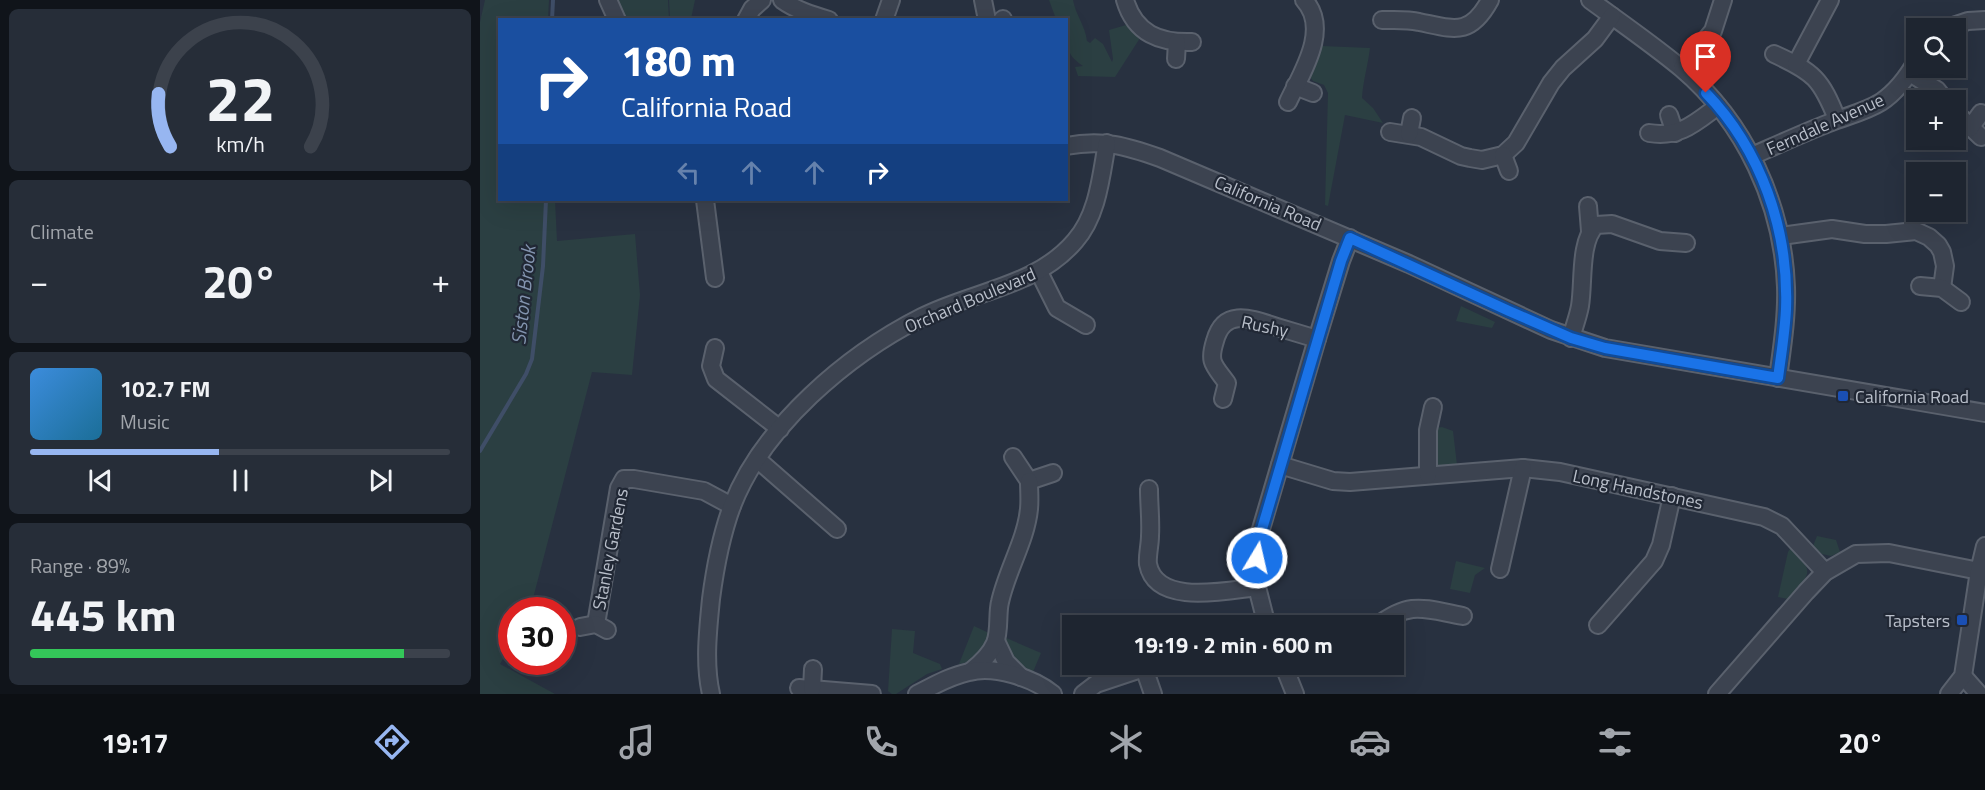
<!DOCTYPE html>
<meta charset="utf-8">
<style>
body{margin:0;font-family:"Titillium Web",sans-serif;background:#262d38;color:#f1f3f6;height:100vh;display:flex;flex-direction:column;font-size:22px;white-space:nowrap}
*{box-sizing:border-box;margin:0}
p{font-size:20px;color:#a1a5ab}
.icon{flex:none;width:33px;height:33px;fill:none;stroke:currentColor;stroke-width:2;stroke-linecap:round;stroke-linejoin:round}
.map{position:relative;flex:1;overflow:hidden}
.panel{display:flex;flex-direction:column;gap:9px;padding:9px;background:#10141a;width:480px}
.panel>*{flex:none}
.hud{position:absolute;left:18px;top:18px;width:570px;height:183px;border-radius:0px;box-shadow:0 6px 24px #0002,0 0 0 2px #3c424c;background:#1a4fa0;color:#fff;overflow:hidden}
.controls{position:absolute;left:1426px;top:18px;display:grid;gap:12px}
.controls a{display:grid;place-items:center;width:60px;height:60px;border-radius:0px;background:#1e2530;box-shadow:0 6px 24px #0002,0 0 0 2px #3c424c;font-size:30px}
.speed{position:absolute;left:18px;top:597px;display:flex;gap:12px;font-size:30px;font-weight:700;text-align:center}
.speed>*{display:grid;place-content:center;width:78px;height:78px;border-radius:50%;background:#1e2530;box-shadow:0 6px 24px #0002,0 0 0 2px #3c424c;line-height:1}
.speed .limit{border:9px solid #d22;background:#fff;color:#111}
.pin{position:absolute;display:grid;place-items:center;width:51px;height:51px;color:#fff;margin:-62px -26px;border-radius:50% 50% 50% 0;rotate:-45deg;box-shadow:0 0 6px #0007}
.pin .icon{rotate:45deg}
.me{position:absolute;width:66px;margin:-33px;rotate:9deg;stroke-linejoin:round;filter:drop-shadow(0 0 4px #0008)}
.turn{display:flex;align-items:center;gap:21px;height:126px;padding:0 24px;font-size:27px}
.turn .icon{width:78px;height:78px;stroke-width:2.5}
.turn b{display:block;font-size:42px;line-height:51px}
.lanes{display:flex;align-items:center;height:57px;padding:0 24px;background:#0003;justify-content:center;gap:30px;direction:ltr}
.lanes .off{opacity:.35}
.big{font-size:45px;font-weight:700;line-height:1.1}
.panel .tile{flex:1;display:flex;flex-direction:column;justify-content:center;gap:9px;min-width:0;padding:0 21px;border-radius:9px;background:#262d38}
.panel .dial{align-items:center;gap:0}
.dial svg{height:156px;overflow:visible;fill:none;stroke:#3c424c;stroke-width:7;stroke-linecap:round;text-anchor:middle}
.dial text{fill:#f1f3f6;stroke:none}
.song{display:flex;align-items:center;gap:18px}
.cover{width:72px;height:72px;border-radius:9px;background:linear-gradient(135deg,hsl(210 70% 55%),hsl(200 70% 35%))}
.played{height:6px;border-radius:3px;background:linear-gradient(90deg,#97b6f1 45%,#3c424c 45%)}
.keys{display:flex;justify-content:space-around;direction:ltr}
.heat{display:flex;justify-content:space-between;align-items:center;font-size:33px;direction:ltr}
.charge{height:9px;border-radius:4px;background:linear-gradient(90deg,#34c759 89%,#3c424c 0)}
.trip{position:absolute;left:582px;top:615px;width:342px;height:60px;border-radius:0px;background:#1e2530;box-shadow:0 6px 24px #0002,0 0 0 2px #3c424c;font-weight:700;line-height:60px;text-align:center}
.tabs{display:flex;height:96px;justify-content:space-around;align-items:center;background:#0c0f13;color:#a1a5ab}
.tabs .icon{width:42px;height:42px}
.tabs .active{color:#97b6f1}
.tabs b{font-size:27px;color:#f1f3f6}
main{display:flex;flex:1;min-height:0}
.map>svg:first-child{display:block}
.green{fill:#2b3f42}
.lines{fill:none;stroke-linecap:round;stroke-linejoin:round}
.stream{stroke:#3f4e67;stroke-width:4}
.minor-casing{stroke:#5a616d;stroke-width:20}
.minor{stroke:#3c4350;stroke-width:16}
.route-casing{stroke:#114b97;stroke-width:15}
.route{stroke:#1a73e8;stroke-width:10}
.transit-dot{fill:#1a4fb4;stroke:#212835;stroke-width:2}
.labels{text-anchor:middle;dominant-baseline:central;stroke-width:4.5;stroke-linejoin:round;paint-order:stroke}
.street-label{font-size:18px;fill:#b9bfca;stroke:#212835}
.poi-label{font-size:18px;fill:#b9bfca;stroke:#212835;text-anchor:start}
.water-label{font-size:20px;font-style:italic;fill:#8394af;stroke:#212835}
</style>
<main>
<section class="panel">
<div class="tile dial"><svg viewBox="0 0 100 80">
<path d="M14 69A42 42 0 1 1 86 69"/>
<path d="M14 69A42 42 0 0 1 8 42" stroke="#97b6f1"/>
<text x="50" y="56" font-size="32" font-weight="700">22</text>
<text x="50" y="72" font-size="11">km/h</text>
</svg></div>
<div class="tile"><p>Climate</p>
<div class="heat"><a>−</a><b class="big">20°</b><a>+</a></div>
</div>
<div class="tile">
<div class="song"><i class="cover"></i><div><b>102.7 FM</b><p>Music</p></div></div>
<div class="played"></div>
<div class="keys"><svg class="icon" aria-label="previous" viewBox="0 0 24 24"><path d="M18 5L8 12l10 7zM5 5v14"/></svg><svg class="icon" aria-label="pause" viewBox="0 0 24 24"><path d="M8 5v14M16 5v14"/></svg><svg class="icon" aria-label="next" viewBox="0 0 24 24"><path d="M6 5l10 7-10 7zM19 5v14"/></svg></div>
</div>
<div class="tile"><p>Range · 89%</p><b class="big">445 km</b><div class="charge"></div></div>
</section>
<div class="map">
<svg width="1505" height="694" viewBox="0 0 1505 694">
<rect width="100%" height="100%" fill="#283140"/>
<g class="green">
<path d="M5 0H69L68 19 20 20V200H75L77 241 155 234 160 295 152 375 112 372 50 610H32L31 646 20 664 75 694H0V22Z"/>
<path d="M134 0H188L189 19H144Z"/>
<path d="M189 0H215L211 19H190Z"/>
<path d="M569 0H593C596 16 605 25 607 41L610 43 615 38 623 44 632 62 633 59 629 30 646 25 660 38 635 77 598 76 595 67 603 66C583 53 586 40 586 20L576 19Z"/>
<path d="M842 46 890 48C888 65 883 81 882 98L893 108 903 123 865 115 848 206 845 205 848 93 844 85 833 81 830 77Z"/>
<path d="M981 306 1015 322 1012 328 976 321Z"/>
<path d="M962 427 973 431 977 465 959 466 956 464 955 428Z"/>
<path d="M1337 536 1356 540 1360 552 1351 556 1342 554 1333 546Z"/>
<path d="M1311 547C1336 573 1330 574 1308 599L1298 597 1308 552Z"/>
<path d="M976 561 1005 568 995 575 990 593 970 589Z"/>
<path d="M494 626 509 633C507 649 495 662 479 664Z"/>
<path d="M412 629 435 631 433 653 460 664 462 669 447 674 416 694H412L408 691Z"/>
<path d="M524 637 561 653 553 672C537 665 528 654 524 637Z"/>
</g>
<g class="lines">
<g class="stream">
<path d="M72 20 73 0"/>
<path d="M0 451 46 374 52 359 63 266 66 200"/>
</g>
<defs>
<g id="minor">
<path d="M128 0 137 20"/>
<path d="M302 0C316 10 332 15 349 20"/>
<path d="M503 0 507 20"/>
<path d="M645 0C655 34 680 43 712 42"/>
<path d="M1110 0C1140 22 1172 44 1201 68 1265 122 1303 204 1306 287 1307 317 1302 348 1298 378"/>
<path d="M266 20 272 9 282 0"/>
<path d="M404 20 411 0"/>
<path d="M522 20 523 19"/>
<path d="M902 20C914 20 927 19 939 22 974 29 990 37 1010 0"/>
<path d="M1467 28 1488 21 1505 20"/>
<path d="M1294 54C1334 72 1341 79 1357 119"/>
<path d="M696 59 697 42"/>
<path d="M1316 64 1350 0"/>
<path d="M1202 68 1233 31 1243 0"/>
<path d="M1430 73 1457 90 1465 100"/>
<path d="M815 86 833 93"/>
<path d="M808 102C821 74 851 29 824 0"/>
<path d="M1476 113 1501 137"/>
<path d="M1189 115 1195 133"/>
<path d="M1490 128 1501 113"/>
<path d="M910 132 941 137 981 156 990 158 1002 160 1023 155 1036 143 1071 83 1083 68 1115 39 1132 16"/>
<path d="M1169 133C1200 138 1215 123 1238 106"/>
<path d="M929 134 932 118"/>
<path d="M586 146C623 139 646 146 680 158L929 264 1071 330 1125 348 1505 413"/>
<path d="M1023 155 1029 171"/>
<path d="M1272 156C1297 145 1323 133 1349 123 1366 116 1385 112 1401 102 1416 92 1428 76 1437 60"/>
<path d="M225 200 235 278"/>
<path d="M1108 206 1110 231"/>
<path d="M1301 236 1352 229 1385 234H1406L1436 231 1449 237 1458 245 1462 252 1465 266 1462 288"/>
<path d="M559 272 577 308 606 325"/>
<path d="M1440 286 1462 288 1481 302"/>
<path d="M1091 338C1094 327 1098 317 1100 306 1104 282 1099 242 1116 225L1132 224 1180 241 1206 243"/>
<path d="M235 348 231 366 236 379 300 429"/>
<path d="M743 399 747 383C734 365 728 363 735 341 744 307 772 319 797 327 810 331 824 335 837 339"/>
<path d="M533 457 549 481 573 473"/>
<path d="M277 459 357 529"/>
<path d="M800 465 853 481 870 482 1043 468 1080 472 1284 517 1302 526 1345 572"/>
<path d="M948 475V430L953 407"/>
<path d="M669 489C669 505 671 520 670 536 670 545 667 556 668 564 676 607 748 590 777 587"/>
<path d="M1020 569 1043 468"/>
<path d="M116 624 139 488 144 479H154L224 491 252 506"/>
<path d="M1118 625 1174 561 1181 545 1192 496"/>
<path d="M787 626 777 587V558L781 529 837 339 861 261 870 238"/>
<path d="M897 626C931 600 944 609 983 616"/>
<path d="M100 627 116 624 127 630"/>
<path d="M516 641 526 662 541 677"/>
<path d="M803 664 815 694"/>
<path d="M491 671C501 663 510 655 515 643 520 631 517 614 520 602 527 570 546 540 549 509 550 500 549 490 549 481"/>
<path d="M1483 676 1499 694"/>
<path d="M319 688 392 694"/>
<path d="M332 689 333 669"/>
<path d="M231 694C224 663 228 630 231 599 235 568 241 536 252 506 283 426 367 355 442 317 493 291 556 287 595 241 618 215 621 176 627 143"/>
<path d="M437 694C453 686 470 676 489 672 514 665 553 678 573 694"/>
<path d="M603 694 616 684 664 668 673 694"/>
<path d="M1237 694 1326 592 1345 572 1376 554 1409 553 1499 571"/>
<path d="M1469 694 1483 676 1499 571 1505 546"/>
</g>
</defs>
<use href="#minor" class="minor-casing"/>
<use href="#minor" class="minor"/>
</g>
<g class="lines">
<defs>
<path id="route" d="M777 558 782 529 861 261 870 238 1029 311 1091 338 1125 348 1298 378C1301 355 1305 332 1306 309 1309 230 1281 150 1226 93"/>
</defs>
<use href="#route" class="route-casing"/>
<use href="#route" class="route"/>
</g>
<g class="transit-dot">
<rect x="1357" y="390" width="12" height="12" rx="3"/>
<rect x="1476" y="614" width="12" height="12" rx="3"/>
</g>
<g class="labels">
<g class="street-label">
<text transform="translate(1345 124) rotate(-24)">Ferndale Avenue</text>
<text transform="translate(788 203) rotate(23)">California Road</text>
<text transform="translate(490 300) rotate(-23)">Orchard Boulevard</text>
<text transform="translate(785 326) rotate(12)">Rushy</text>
<text transform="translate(1158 489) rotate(12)">Long Handstones</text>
<text transform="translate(130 549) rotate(-79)">Stanley Gardens</text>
</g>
<g class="poi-label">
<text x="1375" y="396">California Road</text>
<text x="1470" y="620" text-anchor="end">Tapsters</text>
</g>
<g class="water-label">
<text transform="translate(43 295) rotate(-84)">Siston Brook</text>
</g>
</g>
</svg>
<div class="controls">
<a><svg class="icon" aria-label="search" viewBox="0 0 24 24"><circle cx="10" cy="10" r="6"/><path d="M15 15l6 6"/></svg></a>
<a>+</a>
<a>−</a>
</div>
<div class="speed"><div class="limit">30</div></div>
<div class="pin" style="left:1226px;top:93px;background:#d93025"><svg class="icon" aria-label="arrive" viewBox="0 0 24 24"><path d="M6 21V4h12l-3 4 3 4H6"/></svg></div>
<svg class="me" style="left:777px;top:558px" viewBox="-20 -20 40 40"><circle r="17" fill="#1a73e8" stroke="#fff" stroke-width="3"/><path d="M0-11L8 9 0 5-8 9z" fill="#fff"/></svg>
<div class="trip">19:19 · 2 min · 600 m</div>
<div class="hud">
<div class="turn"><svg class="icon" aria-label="right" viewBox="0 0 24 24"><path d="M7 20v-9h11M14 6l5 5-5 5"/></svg><div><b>180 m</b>California Road</div></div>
<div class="lanes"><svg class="icon off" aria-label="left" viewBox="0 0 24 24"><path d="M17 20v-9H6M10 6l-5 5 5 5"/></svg><svg class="icon off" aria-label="ahead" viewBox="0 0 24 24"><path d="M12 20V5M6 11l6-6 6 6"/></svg><svg class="icon off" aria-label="ahead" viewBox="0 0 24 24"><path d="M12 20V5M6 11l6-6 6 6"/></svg><svg class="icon" aria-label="right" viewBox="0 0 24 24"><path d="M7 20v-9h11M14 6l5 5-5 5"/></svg></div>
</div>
</div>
</main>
<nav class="tabs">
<b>19:17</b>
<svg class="icon active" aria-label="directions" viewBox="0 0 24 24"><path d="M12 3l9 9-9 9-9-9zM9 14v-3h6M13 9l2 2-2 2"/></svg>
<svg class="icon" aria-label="music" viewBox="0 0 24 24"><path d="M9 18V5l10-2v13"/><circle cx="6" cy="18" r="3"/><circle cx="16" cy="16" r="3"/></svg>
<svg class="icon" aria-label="phone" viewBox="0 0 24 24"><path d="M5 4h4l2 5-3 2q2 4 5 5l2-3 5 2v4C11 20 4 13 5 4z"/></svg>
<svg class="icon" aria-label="climate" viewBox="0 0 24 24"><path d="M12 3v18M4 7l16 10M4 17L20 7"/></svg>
<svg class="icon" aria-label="car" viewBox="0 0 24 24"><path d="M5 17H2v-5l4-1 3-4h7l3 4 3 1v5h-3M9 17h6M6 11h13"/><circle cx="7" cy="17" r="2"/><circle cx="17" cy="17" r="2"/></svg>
<svg class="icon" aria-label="filters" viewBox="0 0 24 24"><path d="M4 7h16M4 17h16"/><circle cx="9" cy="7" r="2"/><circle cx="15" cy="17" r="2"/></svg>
<b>20°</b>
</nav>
